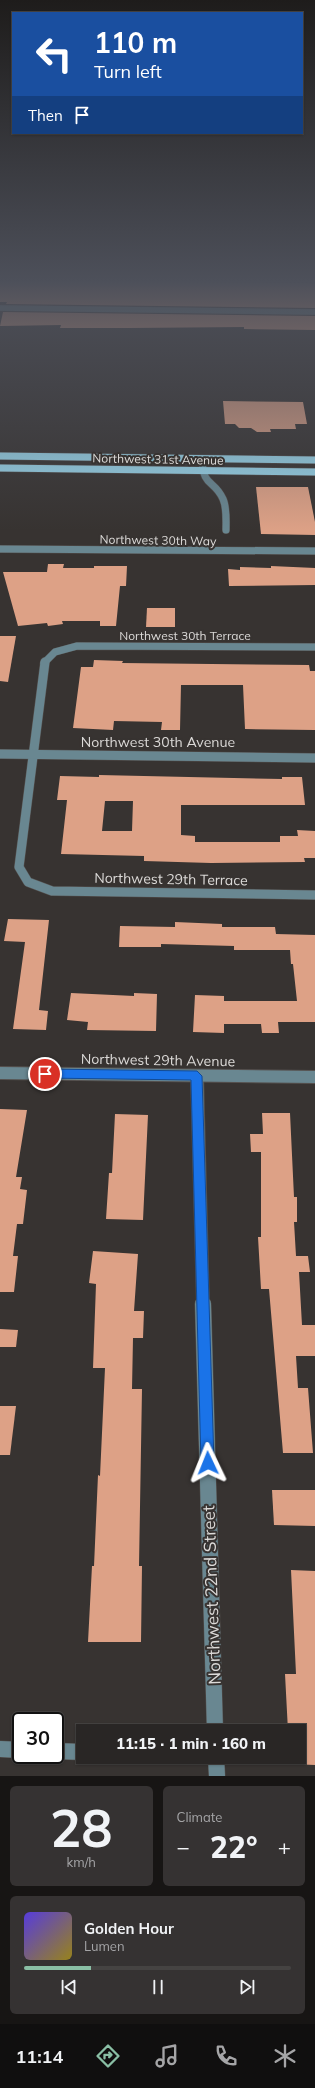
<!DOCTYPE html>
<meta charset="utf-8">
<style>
body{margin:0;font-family:Mulish,sans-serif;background:#353232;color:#f1f3f6;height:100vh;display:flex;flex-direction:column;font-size:15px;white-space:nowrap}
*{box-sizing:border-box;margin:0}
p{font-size:13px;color:#a5a5a7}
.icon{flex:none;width:22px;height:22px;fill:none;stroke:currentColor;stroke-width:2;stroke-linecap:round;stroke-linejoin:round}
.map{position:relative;height:1776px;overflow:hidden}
.side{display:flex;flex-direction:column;gap:10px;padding:10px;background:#171514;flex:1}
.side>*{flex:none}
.hud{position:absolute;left:12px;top:12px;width:291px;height:122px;border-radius:0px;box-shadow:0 1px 3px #0004,0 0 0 1px #454342;background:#1a4fa0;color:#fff;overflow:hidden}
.speed{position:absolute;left:12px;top:1712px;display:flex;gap:8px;font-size:20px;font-weight:700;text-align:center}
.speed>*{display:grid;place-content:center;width:52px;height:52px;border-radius:50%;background:#292625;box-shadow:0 1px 3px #0004,0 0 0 1px #454342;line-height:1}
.speed .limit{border:2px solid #111;border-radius:6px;background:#fff;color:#111}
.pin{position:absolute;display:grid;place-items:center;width:34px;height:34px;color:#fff;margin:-17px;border:2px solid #fff;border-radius:50%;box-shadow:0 1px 4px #0007}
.me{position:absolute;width:44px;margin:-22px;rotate:358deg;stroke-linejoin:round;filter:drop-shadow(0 0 3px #0008)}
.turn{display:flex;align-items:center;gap:14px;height:84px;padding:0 16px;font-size:18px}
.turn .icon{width:52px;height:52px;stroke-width:2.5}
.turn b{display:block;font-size:28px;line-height:34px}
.then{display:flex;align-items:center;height:38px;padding:0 16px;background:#0003;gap:8px;font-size:15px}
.big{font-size:30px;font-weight:800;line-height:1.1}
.side .card{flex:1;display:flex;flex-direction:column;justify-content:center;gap:6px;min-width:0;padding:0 14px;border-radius:6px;background:#353232}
.side .dial{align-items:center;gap:0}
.dial b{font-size:52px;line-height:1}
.song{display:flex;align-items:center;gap:12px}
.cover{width:48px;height:48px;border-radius:6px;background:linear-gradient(135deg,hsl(250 70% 55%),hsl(50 70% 35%))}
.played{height:4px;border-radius:2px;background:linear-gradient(90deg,#8abfa5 25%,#454342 25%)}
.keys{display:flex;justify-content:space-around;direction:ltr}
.heat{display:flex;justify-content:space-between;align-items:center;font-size:22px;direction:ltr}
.side .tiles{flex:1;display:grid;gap:10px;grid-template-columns:1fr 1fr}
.card:last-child{grid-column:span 2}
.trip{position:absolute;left:76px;top:1724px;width:230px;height:40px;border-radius:0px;background:#292625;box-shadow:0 1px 3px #0004,0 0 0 1px #454342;font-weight:800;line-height:40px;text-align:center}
.menu{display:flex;height:64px;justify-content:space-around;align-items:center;background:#100f0f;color:#a5a5a7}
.menu .icon{width:28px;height:28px}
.menu .active{color:#8abfa5}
.menu b{font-size:18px;color:#f1f3f6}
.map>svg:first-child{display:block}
.building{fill:#dda186;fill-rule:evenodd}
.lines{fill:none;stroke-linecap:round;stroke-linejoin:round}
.minor-far4-casing{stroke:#55514f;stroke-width:6}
.minor-far3-casing{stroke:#55514f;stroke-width:8}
.minor-far2-casing{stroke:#55514f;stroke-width:10}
.minor-far1-casing{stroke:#55514f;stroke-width:14}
.minor-casing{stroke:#55514f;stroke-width:17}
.major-casing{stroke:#55514f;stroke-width:8}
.minor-far4{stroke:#698791;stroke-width:5.5}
.minor-far3{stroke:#698791;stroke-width:7}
.minor-far2{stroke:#698791;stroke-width:9}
.minor-far1{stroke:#698791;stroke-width:12}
.minor{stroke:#698791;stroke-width:16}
.major{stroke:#9bd9ee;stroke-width:7}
.route{fill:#1a73e8;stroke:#114b97}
.labels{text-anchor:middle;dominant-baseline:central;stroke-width:4;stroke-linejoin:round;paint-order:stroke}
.far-street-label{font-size:12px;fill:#dcdad8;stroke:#373331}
.street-label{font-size:14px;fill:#dcdad8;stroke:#373331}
.near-street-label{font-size:17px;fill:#dcdad8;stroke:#373331}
</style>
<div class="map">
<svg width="315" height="1776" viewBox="0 0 315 1776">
<rect width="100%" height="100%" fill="#373331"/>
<g class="building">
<path d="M0 282 306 283 315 284V308L6 304 7 302H0Z"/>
<path d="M3 312 315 316V330L244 329V327L130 328H60L61 325 0 326Z"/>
<path d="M223 401 303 402 307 424H295L296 429H270L271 432H257L251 428H239L235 424H225Z"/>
<path d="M256 487H308L315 522V535L261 534Z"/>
<path d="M48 564H64L63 568H94V566H127L126 586H120L116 626H100V621H62L63 624 48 626 47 623 18 626 3 572H47Z"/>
<path d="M271 566 315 568V585L229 586 228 569 240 570V567L271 568Z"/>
<path d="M147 608H175V627H146Z"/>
<path d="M0 636H16L8 682 0 681Z"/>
<path d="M94 660 123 661 122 663 309 665 310 671H315V730L245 729 243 685H181L180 730H161L162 722 114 721 113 730 73 728 81 667H93Z"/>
<path d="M99 775 282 779V777H302L305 805H181V835L195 836V842H280V836H298L297 830 315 831V858H304L305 862 211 863 144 861V856L61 854 67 800H57L60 776 99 777ZM105 801H133L132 831H102Z"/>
<path d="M8 919 49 920 39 1010 48 1011 46 1030 13 1029 25 942 4 941Z"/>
<path d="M175 922 222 924V927H275L276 934 315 935V1022H278L279 1033H262L261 1024H224V1033L193 1032 195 995 224 996V1001H297L293 964H291L290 950H234V946L161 944V947H119L120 926 175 927Z"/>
<path d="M71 993 134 996V993L157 994 156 1031 87 1030 88 1022 67 1020Z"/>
<path d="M0 1109 27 1110 16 1177H22L20 1189 27 1190 23 1224H17L13 1256H18L14 1292H0Z"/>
<path d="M262 1113H290L294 1197H297V1222H294L296 1256H308L310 1272H299L302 1325H315V1356H296L298 1388H308L313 1453H283L269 1289H261L258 1237H261V1152H251L250 1134H263Z"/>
<path d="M115 1114 148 1115 143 1220 106 1219 109 1173H112Z"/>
<path d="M93 1251 138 1254 134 1311H144L143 1338H133L132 1389H142L139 1566H142L141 1642H88L92 1566H94L98 1475 100 1476 105 1368H93L96 1284 89 1283Z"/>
<path d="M0 1329 18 1330 16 1347H0Z"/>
<path d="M0 1406H16L10 1455H0Z"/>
<path d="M272 1490H315V1526L274 1525Z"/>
<path d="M291 1570 315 1571V1765L290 1764 289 1757H299V1731H288L285 1674H296Z"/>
</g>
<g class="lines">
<defs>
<path id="minor-far4" d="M0 308 315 312"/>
<g id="minor-far3">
<path d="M202 459C203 488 214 479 223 499 227 508 226 520 226 530"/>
<path d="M0 549 315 551"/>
<path d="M44 663 55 652 77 646 315 647"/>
</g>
<g id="minor-far2">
<path d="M45 662 19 867 28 882 52 891 315 895"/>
<path d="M0 754 315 758"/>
</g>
<g id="minor-far1">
<path d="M0 1073 315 1077"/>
<path d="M197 1076 203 1305"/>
</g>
<g id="minor">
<path d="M203 1304 215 1731"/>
<path d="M0 1749 21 1750"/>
<path d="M55 1751 83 1752"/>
<path d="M216 1757 217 1776"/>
</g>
<g id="major">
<path d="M0 456 315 460"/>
<path d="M0 468 315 472"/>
</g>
</defs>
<use href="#minor-far4" class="minor-far4-casing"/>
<use href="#minor-far3" class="minor-far3-casing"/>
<use href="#minor-far2" class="minor-far2-casing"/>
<use href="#minor-far1" class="minor-far1-casing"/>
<use href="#minor" class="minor-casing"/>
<use href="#major" class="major-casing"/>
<use href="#minor-far4" class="minor-far4"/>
<use href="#minor-far3" class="minor-far3"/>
<use href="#minor-far2" class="minor-far2"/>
<use href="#minor-far1" class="minor-far1"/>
<use href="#minor" class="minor"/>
<use href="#major" class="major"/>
</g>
<linearGradient id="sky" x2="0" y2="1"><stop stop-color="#1e1c1b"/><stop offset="0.53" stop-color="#4d505a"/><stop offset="1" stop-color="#4d505a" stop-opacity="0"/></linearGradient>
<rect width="315" height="531" fill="url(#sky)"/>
<path class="route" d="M45 1069 197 1071 202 1076 214 1463 212 1468 208 1470 203 1468 201 1463 191 1080 45 1078 40 1074Z"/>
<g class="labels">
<g class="far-street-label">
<text transform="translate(158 459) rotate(1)">Northwest 31st Avenue</text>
<text transform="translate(158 540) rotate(1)">Northwest 30th Way</text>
<text x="185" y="635">Northwest 30th Terrace</text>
</g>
<g class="street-label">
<text x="158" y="742">Northwest 30th Avenue</text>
<text transform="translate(171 879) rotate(1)">Northwest 29th Terrace</text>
<text transform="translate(158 1060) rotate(1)">Northwest 29th Avenue</text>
</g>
<g class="near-street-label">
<text transform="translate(211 1595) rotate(-92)">Northwest 22nd Street</text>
</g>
</g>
</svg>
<div class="speed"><div class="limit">30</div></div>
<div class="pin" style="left:45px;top:1074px;background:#d93025"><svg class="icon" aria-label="arrive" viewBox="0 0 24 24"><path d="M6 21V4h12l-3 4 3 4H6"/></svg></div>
<svg class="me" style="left:208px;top:1463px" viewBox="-20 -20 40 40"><path d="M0-17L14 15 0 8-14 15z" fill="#1a73e8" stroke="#fff" stroke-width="4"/></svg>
<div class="trip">11:15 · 1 min · 160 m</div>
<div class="hud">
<div class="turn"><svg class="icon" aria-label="left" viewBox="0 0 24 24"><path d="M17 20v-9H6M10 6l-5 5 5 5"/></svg><div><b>110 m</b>Turn left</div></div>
<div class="then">Then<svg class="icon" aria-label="arrive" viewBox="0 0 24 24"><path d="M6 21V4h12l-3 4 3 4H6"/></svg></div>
</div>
</div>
<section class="side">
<div class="tiles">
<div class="card dial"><b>28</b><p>km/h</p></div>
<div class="card"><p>Climate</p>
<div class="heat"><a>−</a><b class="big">22°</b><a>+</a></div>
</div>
<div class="card">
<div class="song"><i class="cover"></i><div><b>Golden Hour</b><p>Lumen</p></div></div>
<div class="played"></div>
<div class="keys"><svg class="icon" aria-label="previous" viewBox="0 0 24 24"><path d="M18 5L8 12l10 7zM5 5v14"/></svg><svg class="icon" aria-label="pause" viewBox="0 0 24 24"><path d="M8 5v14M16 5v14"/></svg><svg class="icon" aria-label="next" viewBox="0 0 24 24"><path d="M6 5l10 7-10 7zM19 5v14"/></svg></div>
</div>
</div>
</section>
<nav class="menu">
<b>11:14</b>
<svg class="icon active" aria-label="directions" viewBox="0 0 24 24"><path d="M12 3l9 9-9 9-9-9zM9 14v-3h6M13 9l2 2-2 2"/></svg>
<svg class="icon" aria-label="music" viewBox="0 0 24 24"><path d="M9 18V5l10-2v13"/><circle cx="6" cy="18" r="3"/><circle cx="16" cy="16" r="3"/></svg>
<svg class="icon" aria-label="phone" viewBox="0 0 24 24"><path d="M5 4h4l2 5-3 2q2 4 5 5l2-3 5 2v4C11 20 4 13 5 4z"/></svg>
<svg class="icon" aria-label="climate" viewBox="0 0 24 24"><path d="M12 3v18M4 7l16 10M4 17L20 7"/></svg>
</nav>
